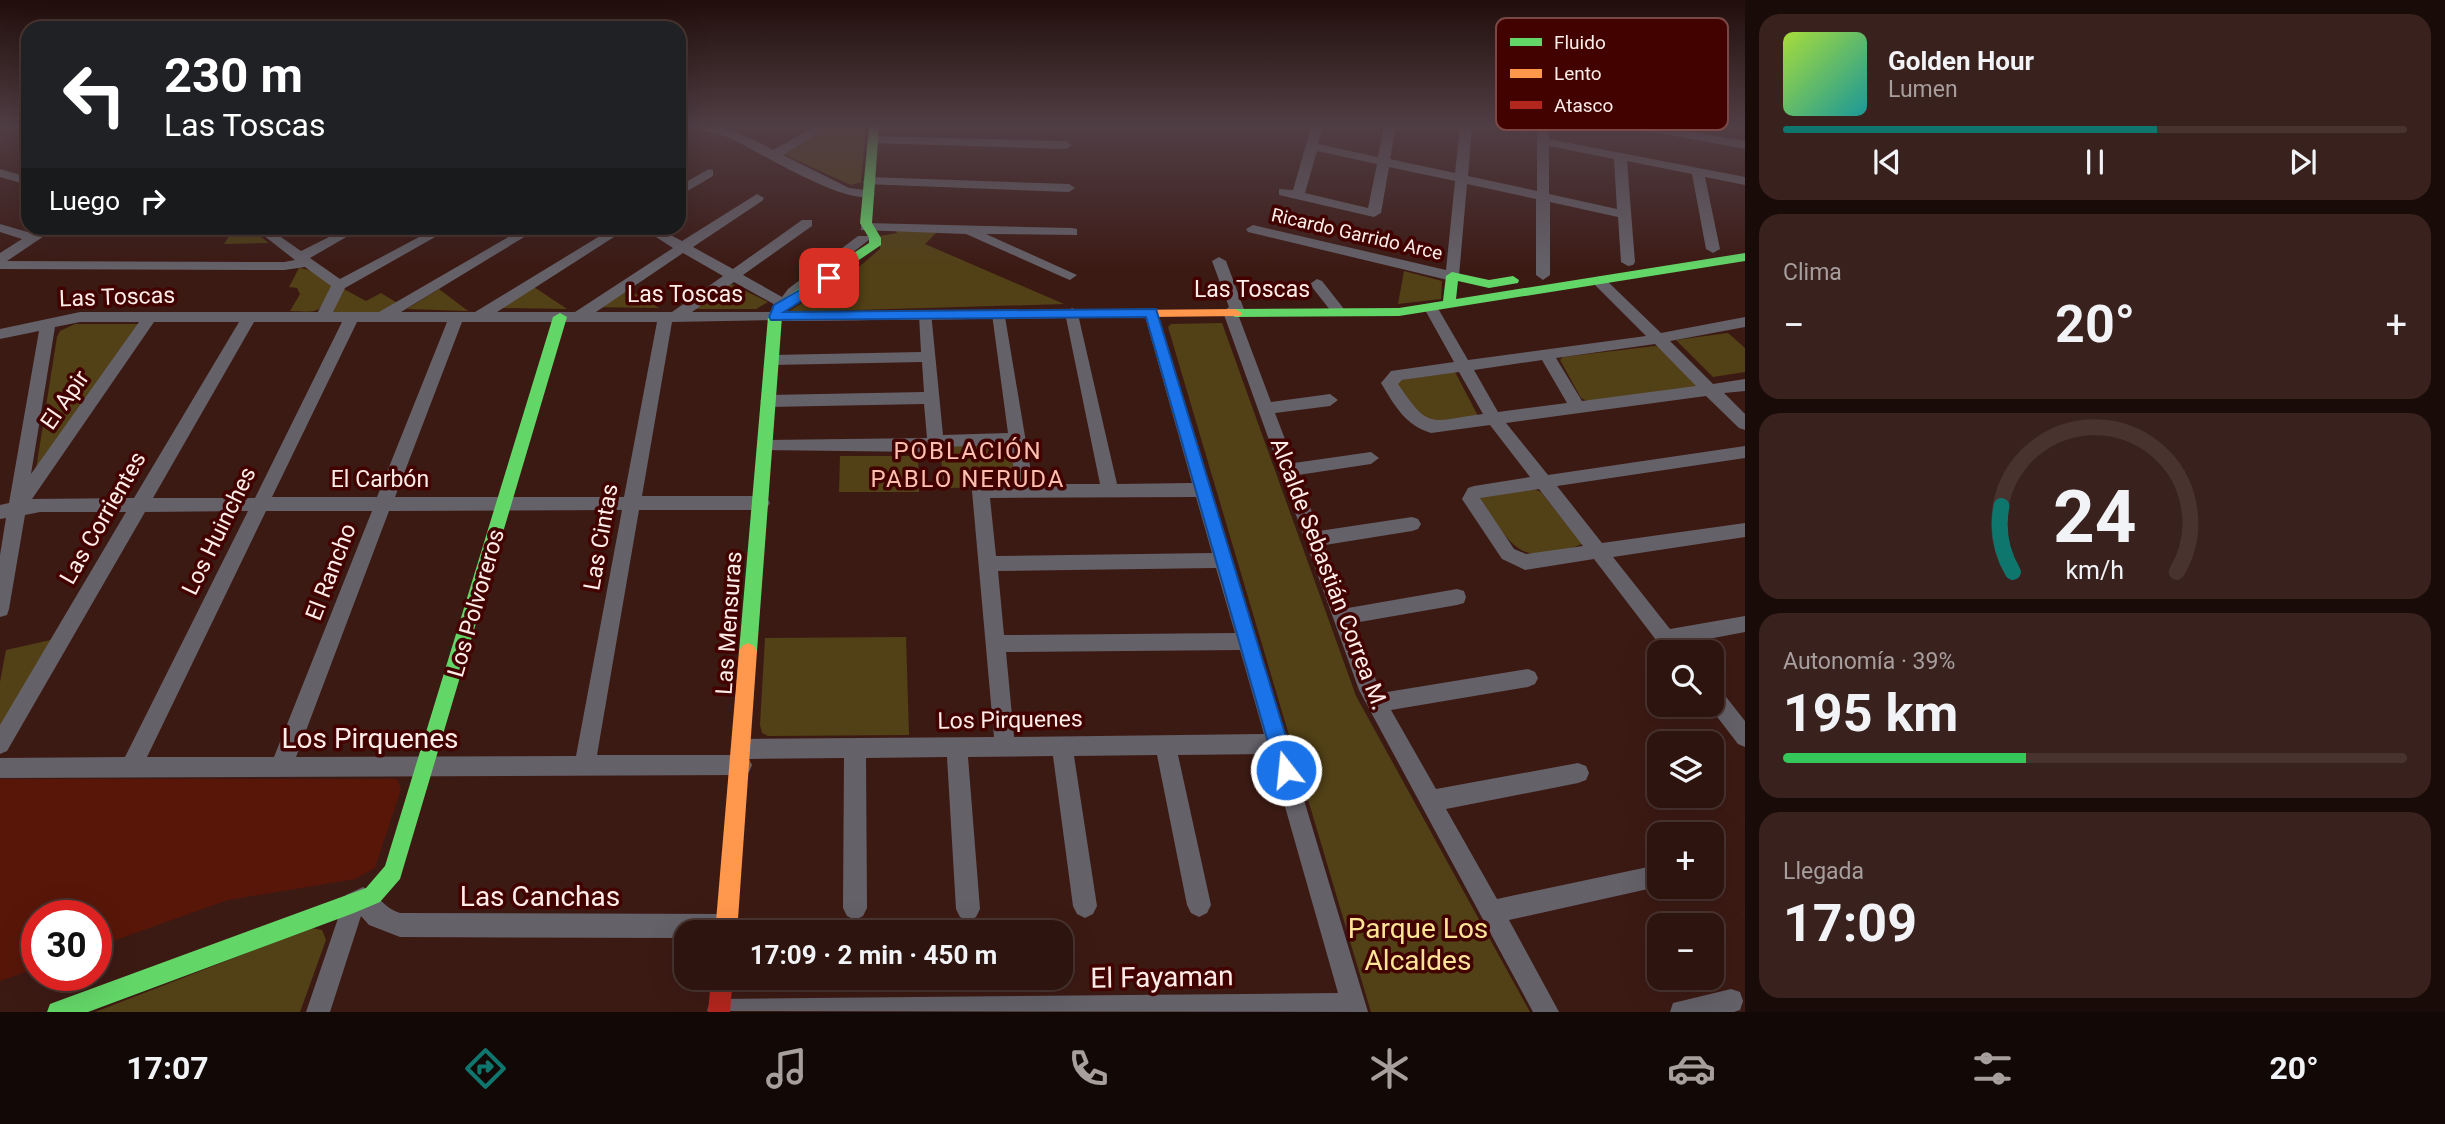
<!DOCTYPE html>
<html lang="es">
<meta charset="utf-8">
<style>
body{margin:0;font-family:Roboto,sans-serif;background:#39211d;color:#f1f3f6;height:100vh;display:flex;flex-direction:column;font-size:26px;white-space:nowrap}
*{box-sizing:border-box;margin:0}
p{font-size:23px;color:#a79e9e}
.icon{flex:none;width:38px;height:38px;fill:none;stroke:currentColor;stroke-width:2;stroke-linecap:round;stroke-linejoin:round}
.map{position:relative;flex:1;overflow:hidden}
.drawer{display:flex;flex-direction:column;gap:14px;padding:14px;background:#190b08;width:700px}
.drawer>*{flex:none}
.guide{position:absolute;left:21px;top:21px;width:665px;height:214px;border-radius:21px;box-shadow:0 7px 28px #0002,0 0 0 2px #48332f;background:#202124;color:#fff;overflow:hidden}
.tools{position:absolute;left:1647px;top:640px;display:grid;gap:14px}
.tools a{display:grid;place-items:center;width:77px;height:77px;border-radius:14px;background:#2d140f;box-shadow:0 7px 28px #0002,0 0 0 2px #48332f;font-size:35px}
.speed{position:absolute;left:21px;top:900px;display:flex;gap:14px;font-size:35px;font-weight:700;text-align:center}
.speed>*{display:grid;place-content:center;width:91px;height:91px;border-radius:50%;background:#2d140f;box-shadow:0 7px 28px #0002,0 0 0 2px #48332f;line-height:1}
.speed .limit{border:10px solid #d22;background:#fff;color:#111}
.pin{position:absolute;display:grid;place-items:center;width:60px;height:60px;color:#fff;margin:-30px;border-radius:14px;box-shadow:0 4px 10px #0006}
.me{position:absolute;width:77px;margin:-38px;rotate:344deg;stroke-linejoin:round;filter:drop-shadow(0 0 5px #0008)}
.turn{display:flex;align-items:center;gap:24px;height:147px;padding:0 28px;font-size:32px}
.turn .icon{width:91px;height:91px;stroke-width:2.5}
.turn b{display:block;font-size:49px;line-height:60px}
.then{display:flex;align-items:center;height:66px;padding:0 28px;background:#0003;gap:14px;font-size:26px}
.big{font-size:52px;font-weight:700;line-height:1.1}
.drawer .card{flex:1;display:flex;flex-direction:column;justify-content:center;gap:10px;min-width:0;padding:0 24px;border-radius:21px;background:#39211d}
.drawer .dial{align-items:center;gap:0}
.dial svg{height:182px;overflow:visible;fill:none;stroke:#48332f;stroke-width:7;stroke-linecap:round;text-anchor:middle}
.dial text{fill:#f1f3f6;stroke:none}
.song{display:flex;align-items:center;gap:21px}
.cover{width:84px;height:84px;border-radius:10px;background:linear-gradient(135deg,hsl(80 70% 55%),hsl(180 70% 35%))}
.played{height:7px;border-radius:4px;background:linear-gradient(90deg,#0f766e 60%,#48332f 60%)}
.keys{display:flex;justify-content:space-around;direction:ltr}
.heat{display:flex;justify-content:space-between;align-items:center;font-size:38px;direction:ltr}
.charge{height:10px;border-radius:5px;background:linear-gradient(90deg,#34c759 39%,#48332f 0)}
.trip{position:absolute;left:674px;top:920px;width:399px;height:70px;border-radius:21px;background:#2d140f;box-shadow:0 7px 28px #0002,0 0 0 2px #48332f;font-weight:700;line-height:70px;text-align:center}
.tab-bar{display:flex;height:112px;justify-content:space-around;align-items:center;background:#120806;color:#a79e9e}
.tab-bar .icon{width:49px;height:49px}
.tab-bar .selected{color:#0f766e}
.tab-bar b{font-size:32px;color:#f1f3f6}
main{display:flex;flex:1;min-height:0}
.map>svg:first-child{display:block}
.built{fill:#581608}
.green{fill:#524116}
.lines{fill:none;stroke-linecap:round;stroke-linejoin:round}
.street{fill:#656169;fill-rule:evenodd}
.fast{fill:#63d668;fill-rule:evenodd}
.slow{fill:#ff974d;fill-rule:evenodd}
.jam{fill:#b3261e;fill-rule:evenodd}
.route{fill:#1a73e8;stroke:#114b97;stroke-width:2}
.labels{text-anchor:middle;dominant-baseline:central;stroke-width:7;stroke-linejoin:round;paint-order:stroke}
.far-street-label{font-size:19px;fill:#fdece8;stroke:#410200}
.street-label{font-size:23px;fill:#fdece8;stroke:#410200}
.neighbourhood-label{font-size:24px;letter-spacing:2px;fill:#febfb0;stroke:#410200}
.near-street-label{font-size:28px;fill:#fdece8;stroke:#410200}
.near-park-label{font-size:28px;fill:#fbe495;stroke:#410200}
.key{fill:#410200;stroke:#794846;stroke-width:2}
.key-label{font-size:19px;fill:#fdece8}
</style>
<main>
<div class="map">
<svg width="1745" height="1012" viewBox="0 0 1745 1012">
<rect width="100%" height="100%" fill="#3c1a14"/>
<path class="built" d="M0 779H397L401 789 375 868 355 879 228 900 96 947V915H37V968L0 981Z"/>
<g class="green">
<path d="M828 127H866L861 182 851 185 783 154Z"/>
<path d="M234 228H249L269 243 224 244Z"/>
<path d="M895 230 938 231 925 244 1064 304 788 312 860 266 880 249V236L897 233Z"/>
<path d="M299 268C312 269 327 277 333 289 320 315 317 312 290 311L300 294 297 288 289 287Z"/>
<path d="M1404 271 1442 281 1441 299 1398 304Z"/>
<path d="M729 283 768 302 756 309H691Z"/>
<path d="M621 285 659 308 587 307Z"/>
<path d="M534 287 567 309 500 308Z"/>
<path d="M342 288 366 301 381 293 399 304 384 312H330Z"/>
<path d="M439 289 468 311 407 309Z"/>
<path d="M1222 323 1356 696 1530 1012H1371L1168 327 1171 324Z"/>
<path d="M75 324H140L36 469 57 337 60 331Z"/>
<path d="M1728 333 1745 348V372L1713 377 1676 340Z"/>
<path d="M1655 346 1662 348 1698 384 1695 388 1589 402 1581 398 1560 360 1563 357Z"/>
<path d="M1455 372 1477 414 1476 418 1425 423 1395 381Z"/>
<path d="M948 443H1008L1014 447 1019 484 1013 487 944 488 940 448Z"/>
<path d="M840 456H918L919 492H839Z"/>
<path d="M1534 489 1541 492 1582 544C1518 569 1514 547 1480 500L1481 496Z"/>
<path d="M906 637 909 735 768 736 762 733 760 725 765 638Z"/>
<path d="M55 639 0 735V682L6 650Z"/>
<path d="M311 928 322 930 326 940 300 1012H95Z"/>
</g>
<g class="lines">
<g class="street">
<path d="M696 127C725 124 748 137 773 150L814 127H828L783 155 849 188 873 191 875 194C853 212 752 147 727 137 717 133 704 133 696 127Z"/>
<path d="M1311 127H1323L1318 144 1378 157 1384 127H1396L1390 159 1455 173 1460 127H1472L1468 176 1537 191V133L1543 129 1549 133V139L1745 177V185L1705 177 1720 249 1713 253 1706 249 1692 174 1627 161 1635 262 1633 265 1628 266 1621 262 1618 217 1550 202V275L1543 280 1536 275V199L1467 184 1459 276 1452 281 1248 232 1246 229 1253 225 1446 270 1455 181 1389 167 1381 213 1374 217 1279 195V189L1293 190ZM1549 146 1614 159 1617 209 1549 194ZM1317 151 1377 164 1368 208 1305 193Z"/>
<path d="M1641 127H1664L1745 141V149L1647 131Z"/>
<path d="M873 136 1066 141 1072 145 1066 149 869 143 867 140Z"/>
<path d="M0 169 28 177V185L0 177Z"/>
<path d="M709 169 713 170V176L679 196V186Z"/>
<path d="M869 177 1069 184 1075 188 1069 192 864 184 863 181Z"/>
<path d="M757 194 764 198 762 201 693 247 733 269 802 220H812V226L743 275 782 297 788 289 858 236H868L870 239 798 295 789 307H779L734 282 692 312H775L782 317 780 320 672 322 642 496H761L767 498 770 503 767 508 761 510H639L597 755H734L731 749 735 742 742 739 994 737 972 491 975 486 1016 484 1010 445 938 447 926 452 759 450 757 446 759 442 765 440 927 438 924 404 768 407 760 401 768 395 924 392 922 362 772 365 764 360 772 355 921 352 919 315 926 310 931 312 943 435 1008 433 992 314 999 309 1004 311 1033 484H1100L1065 313 1072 308 1077 310 1117 484 1192 483 1144 313 1151 308 1156 310 1368 1012 707 1011 710 1002 719 999 1338 993 1270 754 1178 755 1211 905 1207 913 1199 917 1191 913 1187 905 1157 755 1074 756 1097 906 1093 914 1085 918 1077 914 1073 906 1053 756 968 757 980 909 976 917 968 921 960 917 956 909 947 757 866 758 867 908 863 916 855 920 847 916 843 908 844 758 749 759 752 765 749 772 741 775 0 778V758L125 757 248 511 145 512 7 751 0 754V725L126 512H40L25 515 9 609 7 615 0 617V555L6 518 0 519V505L9 503 39 331 0 339V329L80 312H318L331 286 305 267 284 270 0 269V253L22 239 0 232V224L31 233 40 228H56L7 261 284 262 295 260 254 228H268L301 251 347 228H362L310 258 340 279 436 228H451L345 288 333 312H379L524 228H539L401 312H475L613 228H628L497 312H575L673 248 642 228H657L682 241ZM683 253 723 276 672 312H596ZM80 322H139L31 474 55 327ZM154 322H239L134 498 32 499ZM254 322H342L255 498H153ZM357 322H447L377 497H272ZM462 322H657L624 497H395ZM1196 497 1212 553 996 556 990 498ZM622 510 576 756 296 757 389 511ZM266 511H372L274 757H147ZM1216 568 1235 633 1004 635 998 571ZM1240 650 1264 734 1014 737 1006 652Z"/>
<path d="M866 223 1072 228 1077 229V235L986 234 1077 275 1070 280 1065 278 966 234 861 230V224Z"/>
<path d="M1219 257 1226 261 1245 312 1239 317 1271 402 1330 394 1338 400 1330 406 1275 413 1294 463 1371 452 1379 458 1371 464 1298 475 1319 531 1412 517 1418 519 1421 524 1418 529 1412 531 1325 545 1348 608 1457 589 1464 591 1466 597 1464 603 1457 605 1354 623 1381 693 1528 669 1535 672 1538 678 1535 684 1528 687 1391 710 1436 789 1578 763 1586 766 1589 773 1586 780 1578 783 1446 809 1497 899 1648 867 1656 870 1659 879 1656 886 1648 889 1509 920 1559 1012H1533L1359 690 1223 312 1229 307 1212 261Z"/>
<path d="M1599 276 1604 278 1661 333 1745 317V327L1670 341 1713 384 1745 379V391L1724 393 1745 414V430L1739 428 1706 396 1506 423 1548 475 1745 446V458L1557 486 1602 543 1745 523V537L1613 557 1670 629 1745 616V632L1682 644 1688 653H1666L1594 559 1525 570 1519 567 1502 559 1462 499 1468 488 1474 486 1530 477 1490 425 1431 433C1405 425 1395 406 1381 383L1391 371 1454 362 1424 308 1431 303 1436 305 1468 360 1646 336 1594 284 1592 281ZM1655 344 1696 386 1582 401 1556 358ZM1542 360 1567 403 1498 412 1474 370ZM1459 372 1483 414C1429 421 1430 431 1398 384L1402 380ZM1539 489 1583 546 1526 554 1514 549 1480 498Z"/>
<path d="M1317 279 1322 281 1344 309V315H1334L1312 287 1310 284Z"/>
<path d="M1712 686 1719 688 1745 721V747L1738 744 1708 705H1712Z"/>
<path d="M363 887C379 894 382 907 400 913L726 914 734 918 738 926 735 933H686V938L400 937 369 925 361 916 330 1012H306L346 895Z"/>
<path d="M1731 989 1740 992 1743 1001 1740 1010 1734 1012H1670L1673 1003Z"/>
</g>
<g class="fast">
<path d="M869 127H879L872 223 881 238V245L784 311 782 317 757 651 754 656 748 659 742 656 739 651 768 317 774 305 869 243V238L860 223Z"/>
<path d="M1745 253V261L1399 316 1235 317 1228 313 1235 309 1399 308 1443 301 1446 276 1452 272 1489 280 1513 276 1519 280 1518 283 1489 288 1458 281 1456 299Z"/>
<path d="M560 313 567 317 400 879 380 902 354 913 88 1012H47L50 1004 58 1001 366 888 385 866 553 317Z"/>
</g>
<g class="slow">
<path d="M1235 309 1242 313 1240 316 775 321 768 317 775 313Z"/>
<path d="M748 643 754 646 757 651 737 933H715L739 651 742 646Z"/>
</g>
<path class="jam" d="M711 978H733L730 1012H708Z"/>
</g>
<linearGradient id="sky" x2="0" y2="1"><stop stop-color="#210e0b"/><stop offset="0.47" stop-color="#503e45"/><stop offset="1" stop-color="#503e45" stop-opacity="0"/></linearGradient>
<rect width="1745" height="268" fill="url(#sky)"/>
<path class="route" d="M829 273 834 275V280L784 312 1156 309 1296 770 1293 776 1286 779 1279 776 1276 770 1146 317 771 320 769 317 774 305Z"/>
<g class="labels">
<g class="far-street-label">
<text transform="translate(1357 234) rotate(13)">Ricardo Garrido Arce</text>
</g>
<g class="street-label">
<text x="1252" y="289">Las Toscas</text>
<text x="685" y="294">Las Toscas</text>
<text transform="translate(117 297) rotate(-2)">Las Toscas</text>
<text transform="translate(65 400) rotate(-55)">El Apir</text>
<text x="380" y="479">El Carbón</text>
<text transform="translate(103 518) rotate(-60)">Las Corrientes</text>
<text transform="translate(219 531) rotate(-64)">Los Huinches</text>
<text transform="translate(601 537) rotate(-80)">Las Cintas</text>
<text transform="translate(331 572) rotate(-69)">El Rancho</text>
<text transform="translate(1329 574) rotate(69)">Alcalde Sebastián Correa M.</text>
<text transform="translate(476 603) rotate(-74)">Los Polvoreros</text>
<text transform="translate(729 623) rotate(-86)">Las Mensuras</text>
<text transform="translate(1010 720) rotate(-1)">Los Pirquenes</text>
</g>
<g class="neighbourhood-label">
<text x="968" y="451">POBLACIÓN<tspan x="968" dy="28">PABLO NERUDA</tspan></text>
</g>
<g class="near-street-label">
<text x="370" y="738">Los Pirquenes</text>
<text x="540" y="896">Las Canchas</text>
<text transform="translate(1162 977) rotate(-1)">El Fayaman</text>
</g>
<g class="near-park-label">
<text x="1418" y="928">Parque Los<tspan x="1418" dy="32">Alcaldes</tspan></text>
</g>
</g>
<rect x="1496" y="18" width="232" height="112" rx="10" class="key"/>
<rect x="1510" y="38" width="32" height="8" fill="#63d668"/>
<rect x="1510" y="69" width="32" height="9" fill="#ff974d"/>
<rect x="1510" y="101" width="32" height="8" fill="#b3261e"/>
<g class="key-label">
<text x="1554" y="49">Fluido</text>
<text x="1554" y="80">Lento</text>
<text x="1554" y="112">Atasco</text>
</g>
</svg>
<div class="tools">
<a><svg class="icon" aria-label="search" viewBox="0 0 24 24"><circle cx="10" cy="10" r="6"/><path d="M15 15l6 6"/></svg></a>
<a><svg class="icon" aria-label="layers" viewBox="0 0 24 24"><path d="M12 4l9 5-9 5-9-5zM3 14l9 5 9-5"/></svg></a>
<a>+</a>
<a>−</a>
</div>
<div class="speed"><div class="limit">30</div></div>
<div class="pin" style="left:829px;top:278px;background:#d93025"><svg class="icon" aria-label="arrive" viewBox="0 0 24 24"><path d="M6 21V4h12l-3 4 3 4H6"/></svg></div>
<svg class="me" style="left:1286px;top:770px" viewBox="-20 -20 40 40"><circle r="17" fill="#1a73e8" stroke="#fff" stroke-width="3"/><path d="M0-11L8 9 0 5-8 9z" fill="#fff"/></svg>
<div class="trip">17:09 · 2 min · 450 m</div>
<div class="guide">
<div class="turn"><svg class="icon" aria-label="left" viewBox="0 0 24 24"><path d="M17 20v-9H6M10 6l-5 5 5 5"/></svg><div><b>230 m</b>Las Toscas</div></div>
<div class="then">Luego<svg class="icon" aria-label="right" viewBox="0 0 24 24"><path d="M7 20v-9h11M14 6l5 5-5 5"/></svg></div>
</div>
</div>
<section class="drawer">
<div class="card">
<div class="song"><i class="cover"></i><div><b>Golden Hour</b><p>Lumen</p></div></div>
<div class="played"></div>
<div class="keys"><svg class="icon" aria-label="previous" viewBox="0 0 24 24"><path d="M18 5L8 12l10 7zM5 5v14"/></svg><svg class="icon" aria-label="pause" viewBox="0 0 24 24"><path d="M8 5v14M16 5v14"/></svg><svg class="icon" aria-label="next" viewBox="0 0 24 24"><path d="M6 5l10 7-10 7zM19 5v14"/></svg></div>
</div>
<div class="card"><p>Clima</p>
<div class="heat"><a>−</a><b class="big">20°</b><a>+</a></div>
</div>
<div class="card dial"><svg viewBox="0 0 100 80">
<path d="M14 69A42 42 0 1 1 86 69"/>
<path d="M14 69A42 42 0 0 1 9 40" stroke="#0f766e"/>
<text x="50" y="56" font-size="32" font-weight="700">24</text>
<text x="50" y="72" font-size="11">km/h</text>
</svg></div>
<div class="card"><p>Autonomía · 39%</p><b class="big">195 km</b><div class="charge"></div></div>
<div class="card"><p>Llegada</p><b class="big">17:09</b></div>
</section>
</main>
<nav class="tab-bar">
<b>17:07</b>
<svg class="icon selected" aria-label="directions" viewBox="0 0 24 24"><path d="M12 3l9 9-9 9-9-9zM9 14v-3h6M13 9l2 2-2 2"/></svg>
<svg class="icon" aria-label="music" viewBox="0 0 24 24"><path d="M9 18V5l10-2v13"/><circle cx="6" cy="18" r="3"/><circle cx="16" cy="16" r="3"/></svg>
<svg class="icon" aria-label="phone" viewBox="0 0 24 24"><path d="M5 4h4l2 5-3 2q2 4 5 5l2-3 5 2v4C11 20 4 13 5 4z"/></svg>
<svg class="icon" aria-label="climate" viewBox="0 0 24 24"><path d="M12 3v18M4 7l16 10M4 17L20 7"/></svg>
<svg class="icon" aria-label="car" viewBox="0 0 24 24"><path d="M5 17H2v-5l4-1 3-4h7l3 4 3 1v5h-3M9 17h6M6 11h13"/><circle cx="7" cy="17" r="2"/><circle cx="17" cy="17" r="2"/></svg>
<svg class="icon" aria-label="filters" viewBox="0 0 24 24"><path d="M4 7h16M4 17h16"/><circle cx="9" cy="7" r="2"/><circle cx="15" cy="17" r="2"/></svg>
<b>20°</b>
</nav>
